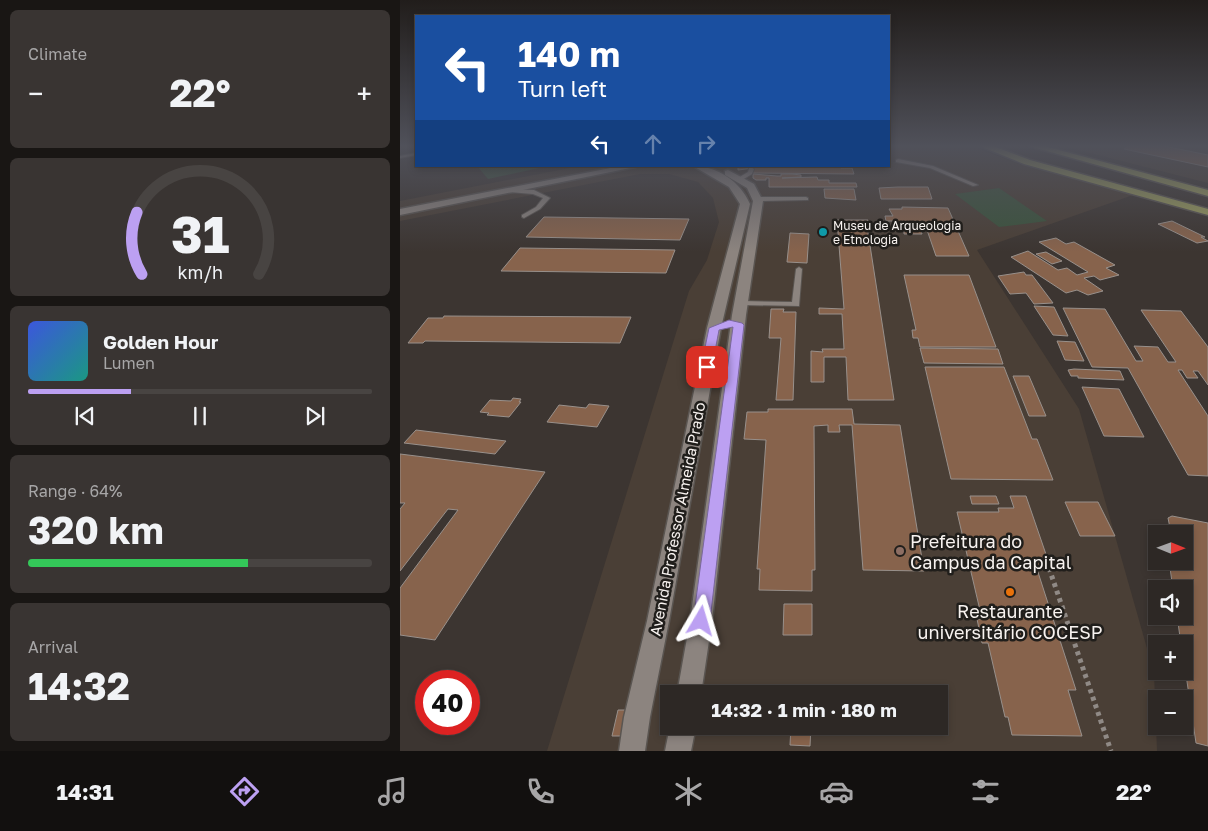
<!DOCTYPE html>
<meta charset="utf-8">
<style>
body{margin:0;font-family:"Golos Text",sans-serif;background:#393432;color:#f1f3f6;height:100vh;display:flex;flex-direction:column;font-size:19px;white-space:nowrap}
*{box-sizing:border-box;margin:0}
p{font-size:16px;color:#a7a6a7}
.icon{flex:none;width:28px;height:28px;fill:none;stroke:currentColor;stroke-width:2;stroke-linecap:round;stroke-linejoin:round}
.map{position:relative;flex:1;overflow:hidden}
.side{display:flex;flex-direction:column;gap:10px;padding:10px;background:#191614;width:400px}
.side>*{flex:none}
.banner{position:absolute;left:15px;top:15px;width:475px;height:152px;border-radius:0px;box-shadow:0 2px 8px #0003,0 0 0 1px #484442;background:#1a4fa0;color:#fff;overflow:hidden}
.needle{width:32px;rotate:91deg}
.fabs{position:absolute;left:748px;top:525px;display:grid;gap:10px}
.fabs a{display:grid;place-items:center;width:45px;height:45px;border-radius:0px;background:#2d2825;box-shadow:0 2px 8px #0003,0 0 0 1px #484442;font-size:25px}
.speed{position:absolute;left:15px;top:670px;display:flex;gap:10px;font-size:25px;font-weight:700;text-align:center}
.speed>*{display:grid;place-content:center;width:65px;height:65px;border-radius:50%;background:#2d2825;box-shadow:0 2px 8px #0003,0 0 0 1px #484442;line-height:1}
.speed .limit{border:8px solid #d22;background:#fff;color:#111}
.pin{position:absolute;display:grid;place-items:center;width:42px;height:42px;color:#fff;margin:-21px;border-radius:10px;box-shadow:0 2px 8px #0006}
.me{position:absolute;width:55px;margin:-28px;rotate:7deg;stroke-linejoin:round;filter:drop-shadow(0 0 4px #0008)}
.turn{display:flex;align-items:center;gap:18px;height:105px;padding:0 20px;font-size:22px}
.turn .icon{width:65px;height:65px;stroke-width:2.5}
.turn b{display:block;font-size:35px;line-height:42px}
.lanes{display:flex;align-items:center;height:48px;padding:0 20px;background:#0003;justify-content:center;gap:25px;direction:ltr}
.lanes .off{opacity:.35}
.big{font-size:38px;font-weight:700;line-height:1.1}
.side .card{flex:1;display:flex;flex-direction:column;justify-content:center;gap:8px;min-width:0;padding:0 18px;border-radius:8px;background:#393432}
.side .dial{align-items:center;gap:0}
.dial svg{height:130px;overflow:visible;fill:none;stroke:#484442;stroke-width:7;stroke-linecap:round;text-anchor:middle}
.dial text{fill:#f1f3f6;stroke:none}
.song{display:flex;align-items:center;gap:15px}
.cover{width:60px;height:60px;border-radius:8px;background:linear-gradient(135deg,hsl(230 70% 55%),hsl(170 70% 35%))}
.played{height:5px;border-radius:2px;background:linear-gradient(90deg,#bca0f2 30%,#484442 30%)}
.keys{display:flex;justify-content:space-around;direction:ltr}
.heat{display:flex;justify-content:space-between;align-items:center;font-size:28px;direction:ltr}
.charge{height:8px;border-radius:4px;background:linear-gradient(90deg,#34c759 64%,#484442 0)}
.trip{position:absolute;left:260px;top:685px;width:288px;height:50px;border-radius:0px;background:#2d2825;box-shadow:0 2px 8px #0003,0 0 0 1px #484442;font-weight:700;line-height:50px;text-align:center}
.dock{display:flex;height:80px;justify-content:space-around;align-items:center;background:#12100f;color:#a7a6a7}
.dock .icon{width:35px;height:35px}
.dock .selected{color:#bca0f2}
.dock b{font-size:22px;color:#f1f3f6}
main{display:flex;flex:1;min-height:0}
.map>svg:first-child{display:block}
.built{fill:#4a3f36;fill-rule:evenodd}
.green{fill:#3b533c}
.building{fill:#87634c;stroke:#98908b}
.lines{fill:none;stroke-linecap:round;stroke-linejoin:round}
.service-casing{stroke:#5a5551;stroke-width:2}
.tertiary-casing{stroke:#5a5551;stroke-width:3}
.trunk-casing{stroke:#5a5551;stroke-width:3}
.path-far1{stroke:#908a86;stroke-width:4;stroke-dasharray:3 3;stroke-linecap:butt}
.path{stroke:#908a86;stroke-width:5;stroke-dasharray:4 4;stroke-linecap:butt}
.service{fill:#8c847f;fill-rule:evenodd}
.tertiary{fill:#8c847f;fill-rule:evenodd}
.trunk{fill:#9c9e5e;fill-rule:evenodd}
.route{fill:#bca0f2;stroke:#7a689d}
.culture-dot{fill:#0f9aa8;stroke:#201e1b;stroke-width:2}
.education-dot{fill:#8d6e63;stroke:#201e1b;stroke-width:2}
.food-dot{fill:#e8710a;stroke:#201e1b;stroke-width:2}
.labels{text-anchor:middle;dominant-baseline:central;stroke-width:5;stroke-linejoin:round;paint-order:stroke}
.far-poi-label{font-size:12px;fill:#f8f3f0;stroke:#201e1b;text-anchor:start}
.street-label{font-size:15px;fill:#f8f3f0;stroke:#201e1b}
.near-poi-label{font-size:18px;fill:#f8f3f0;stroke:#201e1b;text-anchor:start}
</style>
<main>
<section class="side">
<div class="card"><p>Climate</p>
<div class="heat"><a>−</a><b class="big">22°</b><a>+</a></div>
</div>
<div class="card dial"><svg viewBox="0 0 100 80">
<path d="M14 69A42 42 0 1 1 86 69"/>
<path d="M14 69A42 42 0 0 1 11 31" stroke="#bca0f2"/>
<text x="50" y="56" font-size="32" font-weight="700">31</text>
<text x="50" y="72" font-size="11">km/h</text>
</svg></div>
<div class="card">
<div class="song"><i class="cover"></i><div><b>Golden Hour</b><p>Lumen</p></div></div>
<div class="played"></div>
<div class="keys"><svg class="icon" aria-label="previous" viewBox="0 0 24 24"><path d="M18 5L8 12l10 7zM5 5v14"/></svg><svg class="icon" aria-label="pause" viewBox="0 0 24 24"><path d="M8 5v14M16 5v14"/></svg><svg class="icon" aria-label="next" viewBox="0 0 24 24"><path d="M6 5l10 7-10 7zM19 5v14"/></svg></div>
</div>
<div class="card"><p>Range · 64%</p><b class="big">320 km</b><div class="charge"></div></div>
<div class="card"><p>Arrival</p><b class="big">14:32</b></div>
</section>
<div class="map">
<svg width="808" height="751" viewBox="0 0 808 751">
<rect width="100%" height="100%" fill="#3c3531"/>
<g class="built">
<path d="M489 146H572L622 165 733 195 577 250 679 409 754 673 757 751H147L289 291 307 260 319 222 313 198 298 182 269 174H240L0 221V201L180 166H489ZM269 694H539V726H269Z"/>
<path d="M663 146H808V183L804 182Z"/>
</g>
<g class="green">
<path d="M77 166H149L88 179Z"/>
<path d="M599 188 647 221 599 227 555 194Z"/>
</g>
<g class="building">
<path d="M728 146H764L808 155V167L724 149Z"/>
<path d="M331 166H441V168H452L454 174 353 173 354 168 338 170V168L342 166Z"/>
<path d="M353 174 377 176H381V174H392L401 175V177L382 178 417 177 418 180H429V183H456L457 187H369V178H366V180H356L353 178Z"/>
<path d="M498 187H528L532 199H481L479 188Z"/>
<path d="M424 189H454L456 200 425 198Z"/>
<path d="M502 207 548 208 569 256H536L527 230H521L522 234H504V230H497L494 221H486L485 216H493L489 209H502Z"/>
<path d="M144 217 289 219 280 240 126 237Z"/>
<path d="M437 220H468L467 225 469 226H467L494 400H448L446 357H424V382H411V351L423 352 422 349H444L442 314H419V308L444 309Z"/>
<path d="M772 221 805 237H801L808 241 797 243 758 224Z"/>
<path d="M390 233 409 234 407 263 387 262Z"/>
<path d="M656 238 666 244 674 242 715 265 706 268 719 275 700 280 694 276 684 278 703 291 688 295 677 290 666 293 611 257 628 251 658 270 667 268 677 275 688 272 639 242Z"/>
<path d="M120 248 275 250 266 273 101 271Z"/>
<path d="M646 252 662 261 652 264 636 254Z"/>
<path d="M624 272 626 275H632L653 303 634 304 626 293 610 294 598 276Z"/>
<path d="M504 275H569L596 347H520L518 338H513L512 330H516Z"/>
<path d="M634 306 654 307 668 336 653 335Z"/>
<path d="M663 308 705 309 736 361H743L734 346 758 347 768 362H776L741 310 781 311 808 347V385L798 371H793L798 378H787L782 370H778L808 416V476L788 475 728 368 692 367Z"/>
<path d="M371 309H384L383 312H396L393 400H376L381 338H369Z"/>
<path d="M44 316 231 317 220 343 25 341 23 343H8L28 318H43Z"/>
<path d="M657 341 675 342 684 361 665 360Z"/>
<path d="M520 348 598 349 603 364 524 363Z"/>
<path d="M525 367H604L632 439H637L653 480 551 479Z"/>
<path d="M674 369 720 371 724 380 678 378V376H671L668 370Z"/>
<path d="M613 376H629L646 416H629Z"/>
<path d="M682 387 719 389 744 437 704 436Z"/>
<path d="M113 398 121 399 119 402H121L109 417 87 415 89 413 80 412 90 400 111 401Z"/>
<path d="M189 404 209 406 197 427 147 422 159 405 186 408Z"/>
<path d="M368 409H452L454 424 500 425 524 571 463 570 452 425H439L440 432H428V425L414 426 415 570H412V591L359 590 360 569H357L366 440 344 439 347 412H368Z"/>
<path d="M16 430 106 441 95 454 4 443Z"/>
<path d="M0 454 145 472 35 640 0 635V588L58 510 48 509 0 571V509L5 503H0Z"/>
<path d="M570 496H596L599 504H572Z"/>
<path d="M610 496H626L650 566H636L676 690H668L682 736 612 735 608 717H605L588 643H582L577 619H582L557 512H599L598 508H614Z"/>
<path d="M665 502H698L715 536H680Z"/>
<path d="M772 516 808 523V746L796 743 784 661V644H781L777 616H784V589H773L769 561H784V534L770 528 768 518Z"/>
<path d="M384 604H412V635H383Z"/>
<path d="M218 710H233L227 736H212Z"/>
<path d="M391 726H411L410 746 390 745Z"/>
</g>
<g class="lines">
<defs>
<g id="service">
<path d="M16 146V148L14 147V146Z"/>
<path d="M16 153V155L0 158V156Z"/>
<path d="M498 159 533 166 578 185 573 186 530 168 496 162V160Z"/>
<path d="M351 167 354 169 352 174 342 180H338V178L348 172 349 168Z"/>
<path d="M111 189 134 190 150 198 140 209 124 218 122 217V215L136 207 143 198 133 194 109 192V190Z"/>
<path d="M406 197 408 198V200L358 201 355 199 358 197Z"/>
<path d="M399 267 402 269 399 306 342 305 338 303 342 301 392 302 396 269Z"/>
</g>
<g id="tertiary">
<path d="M221 166H240L0 215V209Z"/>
<path d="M293 166C317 166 340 181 350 204L321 328 269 621 250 717 245 751H219L224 717 247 621 307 328 340 204 329 187Z"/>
<path d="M328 170 354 184 363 201 346 315 312 621 301 694H277L290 621 332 315 353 201 347 188 325 175V171Z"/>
<path d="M270 726H296L291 751H265Z"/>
</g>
<g id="trunk">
<path d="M580 146H593L630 160 808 209V215L624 164Z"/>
<path d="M629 146H644L808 190V196Z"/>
</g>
</defs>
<use href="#service" class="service-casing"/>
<use href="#tertiary" class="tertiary-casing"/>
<use href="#trunk" class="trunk-casing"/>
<path class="path-far1" d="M648 566 649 569"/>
<path class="path" d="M649 568 711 751"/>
<use href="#service" class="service"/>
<use href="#tertiary" class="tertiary"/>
<use href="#trunk" class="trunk"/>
</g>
<linearGradient id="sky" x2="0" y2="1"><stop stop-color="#211d1b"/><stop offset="0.58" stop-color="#50515a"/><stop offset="1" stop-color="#50515a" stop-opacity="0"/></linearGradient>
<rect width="808" height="252" fill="url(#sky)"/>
<path class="route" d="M329 320 342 323 344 325 310 621 307 627 301 629 295 627 293 621 333 327 319 330 312 367 307 371 301 367 309 328Z"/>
<circle class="culture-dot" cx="423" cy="232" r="5"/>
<circle class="education-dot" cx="500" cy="551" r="5"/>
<circle class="food-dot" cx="610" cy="592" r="5"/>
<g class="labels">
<g class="far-poi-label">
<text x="433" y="225">Museu de Arqueologia<tspan x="433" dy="14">e Etnologia</tspan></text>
</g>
<g class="street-label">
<text transform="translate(277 519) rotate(-79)">Avenida Professor Almeida Prado</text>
</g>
<g class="near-poi-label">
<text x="510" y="541">Prefeitura do<tspan x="510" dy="21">Campus da Capital</tspan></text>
<text x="610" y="611" text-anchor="middle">Restaurante<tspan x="610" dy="21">universitário COCESP</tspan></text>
</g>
</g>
</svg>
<div class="fabs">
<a><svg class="needle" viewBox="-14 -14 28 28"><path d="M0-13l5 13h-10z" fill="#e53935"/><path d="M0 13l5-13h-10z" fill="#a7a6a7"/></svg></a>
<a><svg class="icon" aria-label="sound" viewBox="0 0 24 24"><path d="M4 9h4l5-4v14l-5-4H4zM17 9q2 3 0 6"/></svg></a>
<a>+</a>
<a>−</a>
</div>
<div class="speed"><div class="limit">40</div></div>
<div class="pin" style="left:307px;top:367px;background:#d93025"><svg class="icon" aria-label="arrive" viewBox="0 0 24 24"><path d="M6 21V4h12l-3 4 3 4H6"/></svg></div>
<svg class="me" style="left:301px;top:621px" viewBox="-20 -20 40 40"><path d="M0-17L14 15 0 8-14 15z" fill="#bca0f2" stroke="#fff" stroke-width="4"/></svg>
<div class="trip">14:32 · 1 min · 180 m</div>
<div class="banner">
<div class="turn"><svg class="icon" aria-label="left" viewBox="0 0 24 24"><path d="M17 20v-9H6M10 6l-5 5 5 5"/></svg><div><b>140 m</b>Turn left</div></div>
<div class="lanes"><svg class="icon" aria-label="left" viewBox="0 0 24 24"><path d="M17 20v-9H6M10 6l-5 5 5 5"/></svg><svg class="icon off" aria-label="ahead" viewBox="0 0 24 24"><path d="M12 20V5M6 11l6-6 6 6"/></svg><svg class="icon off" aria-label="right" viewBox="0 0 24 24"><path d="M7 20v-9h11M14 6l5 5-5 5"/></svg></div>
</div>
</div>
</main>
<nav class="dock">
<b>14:31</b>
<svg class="icon selected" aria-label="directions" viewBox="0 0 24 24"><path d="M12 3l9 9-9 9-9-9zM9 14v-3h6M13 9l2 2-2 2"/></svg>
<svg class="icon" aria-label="music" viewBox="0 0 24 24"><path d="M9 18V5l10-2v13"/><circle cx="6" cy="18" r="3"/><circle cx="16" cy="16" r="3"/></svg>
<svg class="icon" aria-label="phone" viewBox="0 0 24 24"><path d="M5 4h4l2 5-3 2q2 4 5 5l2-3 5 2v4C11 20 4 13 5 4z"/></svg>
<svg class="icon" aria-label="climate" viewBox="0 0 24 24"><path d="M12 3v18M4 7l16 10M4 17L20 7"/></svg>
<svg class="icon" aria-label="car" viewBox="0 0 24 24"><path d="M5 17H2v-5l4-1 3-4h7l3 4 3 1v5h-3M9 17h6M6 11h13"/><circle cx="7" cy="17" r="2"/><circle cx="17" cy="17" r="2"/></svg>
<svg class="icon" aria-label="filters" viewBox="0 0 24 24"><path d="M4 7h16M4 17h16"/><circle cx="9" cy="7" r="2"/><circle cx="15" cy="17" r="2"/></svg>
<b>22°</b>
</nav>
